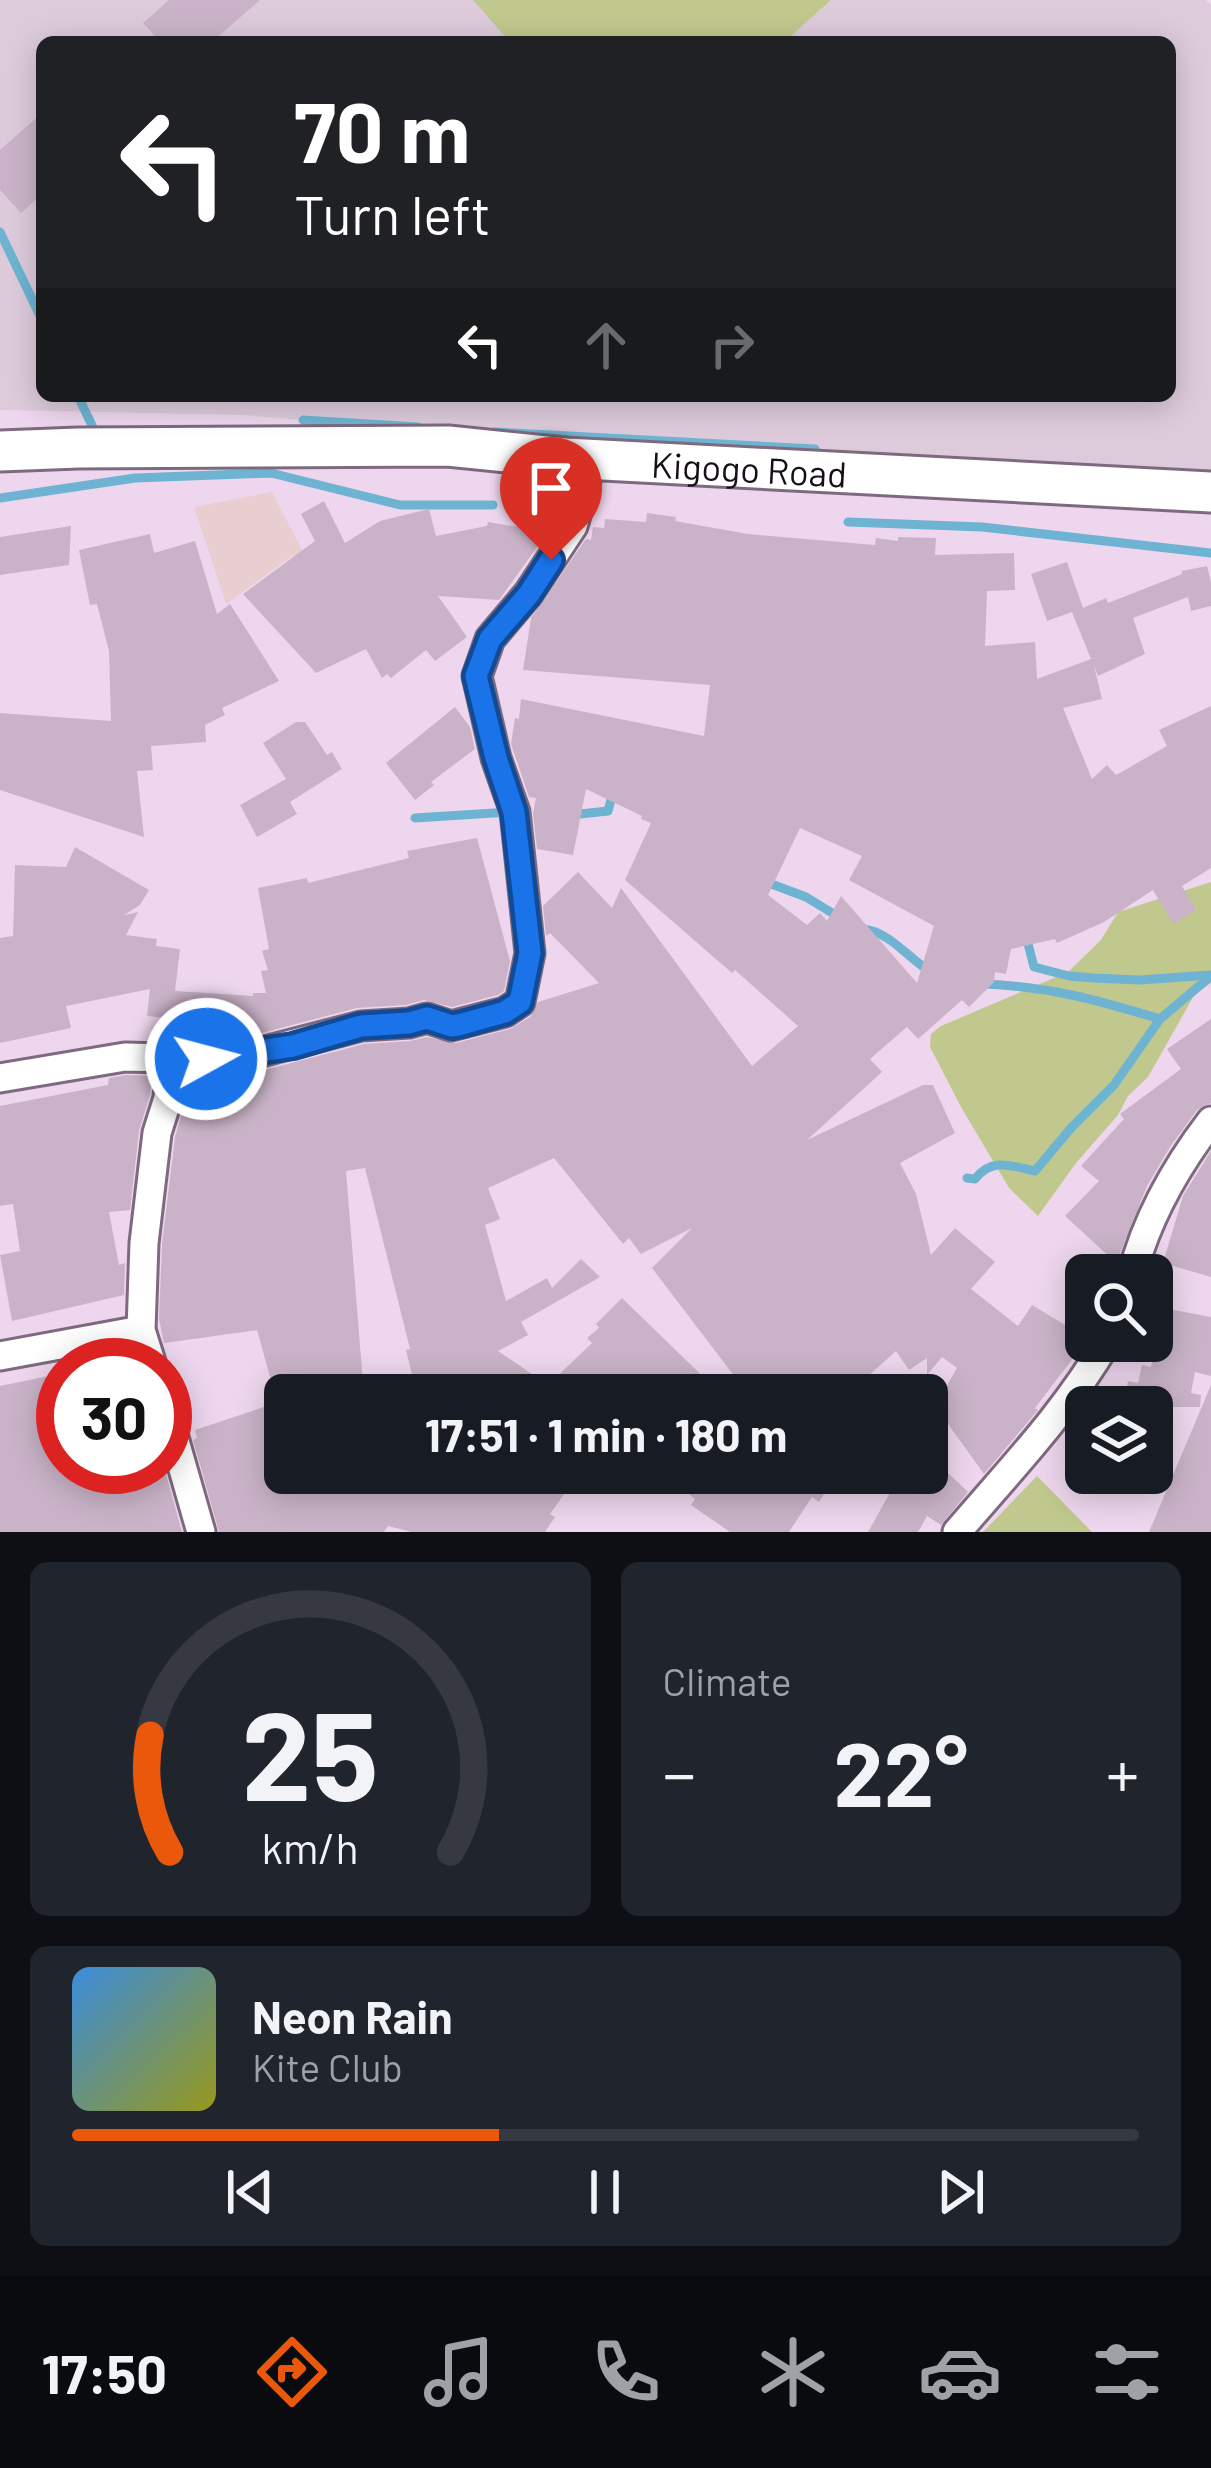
<!DOCTYPE html>
<meta charset="utf-8">
<style>
body{margin:0;font-family:Barlow,sans-serif;background:#20242c;color:#f1f3f6;height:100vh;display:flex;flex-direction:column;font-size:45px;white-space:nowrap}
*{box-sizing:border-box;margin:0}
p{font-size:39px;color:#9ea1a6}
.icon{flex:none;width:66px;height:66px;fill:none;stroke:currentColor;stroke-width:2;stroke-linecap:round;stroke-linejoin:round}
.map{position:relative;height:1532px;overflow:hidden}
.sheet{display:flex;flex-direction:column;gap:30px;padding:30px;background:#0d0f14;flex:1}
.sheet>*{flex:none}
.guide{position:absolute;left:36px;top:36px;width:1140px;height:366px;border-radius:18px;box-shadow:0 6px 30px #0003;background:#202124;color:#fff;overflow:hidden}
.fabs{position:absolute;left:1065px;top:1254px;display:grid;gap:24px}
.fabs a{display:grid;place-items:center;width:108px;height:108px;border-radius:18px;background:#171b24;box-shadow:0 6px 30px #0003;font-size:60px}
.speed{position:absolute;left:36px;top:1338px;display:flex;gap:24px;font-size:60px;font-weight:700;text-align:center}
.speed>*{display:grid;place-content:center;width:156px;height:156px;border-radius:50%;background:#171b24;box-shadow:0 6px 30px #0003;line-height:1}
.speed .limit{border:18px solid #d22;background:#fff;color:#111}
.pin{position:absolute;display:grid;place-items:center;width:102px;height:102px;color:#fff;margin:-123px -51px;border-radius:50% 50% 50% 0;rotate:-45deg;box-shadow:0 0 12px #0007}
.pin .icon{rotate:45deg}
.me{position:absolute;width:132px;margin:-66px;rotate:83deg;stroke-linejoin:round;filter:drop-shadow(0 0 9px #0008)}
.turn{display:flex;align-items:center;gap:42px;height:252px;padding:0 60px;font-size:54px}
.turn .icon{width:156px;height:156px;stroke-width:2.5}
.turn b{display:block;font-size:84px;line-height:102px}
.lanes{display:flex;align-items:center;height:114px;padding:0 60px;background:#0003;justify-content:center;gap:60px;direction:ltr}
.lanes .off{opacity:.35}
.big{font-size:90px;font-weight:700;line-height:1.1}
.sheet .card{flex:1;display:flex;flex-direction:column;justify-content:center;gap:18px;min-width:0;padding:0 42px;border-radius:18px;background:#20242c}
.sheet .dial{align-items:center;gap:0}
.dial svg{height:312px;overflow:visible;fill:none;stroke:#363941;stroke-width:7;stroke-linecap:round;text-anchor:middle}
.dial text{fill:#f1f3f6;stroke:none}
.song{display:flex;align-items:center;gap:36px}
.cover{width:144px;height:144px;border-radius:18px;background:linear-gradient(135deg,hsl(210 70% 55%),hsl(60 70% 35%))}
.played{height:12px;border-radius:6px;background:linear-gradient(90deg,#ea580c 40%,#363941 40%)}
.keys{display:flex;justify-content:space-around;direction:ltr}
.heat{display:flex;justify-content:space-between;align-items:center;font-size:66px;direction:ltr}
.sheet .tiles{flex:1;display:grid;gap:30px;grid-template-columns:1fr 1fr}
.card:last-child{grid-column:span 2}
.trip{position:absolute;left:264px;top:1374px;width:684px;height:120px;border-radius:18px;background:#171b24;box-shadow:0 6px 30px #0003;font-weight:700;line-height:120px;text-align:center}
.tab-bar{display:flex;height:192px;justify-content:space-around;align-items:center;background:#090b0e;color:#9ea1a6}
.tab-bar .icon{width:84px;height:84px}
.tab-bar .current{color:#ea580c}
.tab-bar b{font-size:54px;color:#f1f3f6}
.map>svg:first-child{display:block}
.industrial{fill:#e9ced1}
.education{fill:#ddcbdc;fill-rule:evenodd}
.green{fill:#c0c88d}
.lines{fill:none;stroke-linecap:round;stroke-linejoin:round}
.stream{stroke:#6eb4d2;stroke-width:9}
.building{fill:#cab3c8;fill-rule:evenodd}
.minor-casing{stroke:#7e6a7e;stroke-width:33}
.secondary-casing{stroke:#7e6a7e;stroke-width:45}
.minor{stroke:#fff;stroke-width:27}
.secondary{stroke:#fff;stroke-width:39}
.route-casing{stroke:#114b97;stroke-width:30}
.route{stroke:#1a73e8;stroke-width:21}
.labels{text-anchor:middle;dominant-baseline:central;stroke-width:12;stroke-linejoin:round;paint-order:stroke}
.street-label{font-size:36px;fill:#170f17;stroke:#fff}
</style>
<div class="map">
<svg width="1211" height="1532" viewBox="0 0 1211 1532">
<rect width="100%" height="100%" fill="#eed7ee"/>
<path class="industrial" d="M272 492 305 555 296 560 292 556 226 604 194 507Z"/>
<path class="education" d="M0 0H1206L1211 5V487L724 455 243 415 0 410ZM42 42H1170V396H42Z"/>
<g class="green">
<path d="M473 0H831L784 42H510Z"/>
<path d="M1211 882V983L1196 992 1148 1077 1128 1096 1118 1115 1076 1163 1038 1216 1009 1188 961 1107 930 1047 931 1034 941 1026 1068 972 1101 940 1118 912Z"/>
<path d="M1037 1476 1092 1532H983Z"/>
</g>
<g class="lines">
<g class="stream">
<path d="M0 232 42 320"/>
<path d="M78 396 97 436"/>
<path d="M303 420 418 427"/>
<path d="M494 432 815 449"/>
<path d="M0 498 135 478 271 473 400 505H493"/>
<path d="M848 522 982 527 1211 553"/>
<path d="M570 815 608 811 614 789"/>
<path d="M415 818 511 812"/>
<path d="M766 882 806 897 842 919"/>
<path d="M862 929C889 931 907 957 928 970"/>
<path d="M1026 936 1034 967 1069 976 1094 978 1139 980 1211 975"/>
<path d="M985 984C1052 987 1097 1000 1160 1019"/>
<path d="M967 1178 975 1179C992 1157 1011 1166 1035 1171L1071 1128 1114 1085 1160 1019 1211 976"/>
</g>
</g>
<g class="building">
<path d="M169 0H260L212 42H160L143 23Z"/>
<path d="M42 113V194L21 213 0 190V150Z"/>
<path d="M324 501 345 543 380 521 429 509 436 536 487 526 488 522 548 532 499 600 438 596 467 637 435 661 426 650 391 678 387 674 382 678 366 649 316 673 243 594 315 541 301 514Z"/>
<path d="M647 513 676 517 675 521 748 534 875 545 876 538 898 541V537L936 538 935 555 1014 553 1015 590 987 591 985 646 1035 642 1037 679 1091 659 1072 612 1047 621 1031 574 1067 562 1083 608 1106 598 1108 603 1182 574V571L1207 566 1211 582V606L1191 611 1188 597 1133 618 1145 654 1098 676 1094 666 1102 699 1063 708 1092 779 1107 765 1116 775 1167 746 1159 730 1211 706V868L1182 886 1196 910 1173 924 1153 890 1104 922 1057 943 1055 939 1011 949 1006 974 995 972 994 982 969 1007 962 1000 918 1039 907 1027 870 1059 882 1072 807 1140 923 1085H933L955 1133 900 1163 916 1194 931 1255 955 1228 995 1262 971 1289 1018 1326 1032 1305 1075 1331 1066 1345 1074 1349 1071 1355 1074 1357 1035 1408 1038 1410 984 1474 935 1406 957 1368 942 1357 927 1375V1358L909 1370 896 1351 847 1395H723L738 1381 652 1268 692 1228 641 1254 629 1238 623 1244 554 1158 488 1188 500 1219 485 1225 506 1301 547 1278 552 1288 581 1259 600 1277 521 1322 528 1335 498 1351 548 1385 592 1343 587 1338 599 1328 596 1324 622 1298 722 1395H417L406 1350 410 1349 365 1168 346 1171 364 1395H275L257 1330 164 1343 159 1319 162 1244 175 1137 185 1103 187 1079 257 1072 364 1044 410 1041 427 1037 456 1043 510 1029 530 1017 538 1002 599 983 550 933 546 936 543 906 578 872 612 908 621 888 752 1066 798 1026 735 970 732 973 625 880 651 823 641 819 642 816 586 789 573 855 537 849 533 814 536 798 529 797 511 744 515 718 519 719 521 699 704 736 710 685 523 670 531 618 586 539 591 540 593 527 604 528 605 519 646 522ZM800 828 862 856 849 880 934 926 917 983 841 896 827 921 820 913 807 925 768 895Z"/>
<path d="M71 526 69 565 0 575V537Z"/>
<path d="M150 534 154 553 195 541 217 614 230 604 279 681 222 708 225 715 205 725 206 742 151 746 153 770 137 771 144 837 0 790V713L111 721 109 651 97 604 90 605 79 550Z"/>
<path d="M455 707 470 727 475 749 431 782 434 785 415 800 386 763Z"/>
<path d="M296 722H305L327 755 332 752 342 769 290 802 297 814 257 837 240 805 286 779 263 743Z"/>
<path d="M477 838 510 961 504 991 498 995 452 1007 424 1000 406 1005 357 1008 250 1036 205 1041H199L201 1022 147 1016 150 989 66 1006 71 1028 0 1043V938L13 936 15 865 66 867 75 847 149 890 140 905 124 915 138 912 126 935 157 939 156 946 180 949 175 991 253 996V993H266L261 971 268 970 262 951 269 949 258 888 307 878 308 883 409 858 407 851Z"/>
<path d="M1211 1019V1103L1197 1110 1170 1147 1147 1186 1120 1253 1113 1260 1065 1216 1099 1181 1081 1166 1124 1119 1120 1114 1181 1069 1167 1049Z"/>
<path d="M126 1075 152 1076 150 1095 139 1131 130 1210 109 1212 119 1265 125 1263 124 1295 12 1321 0 1255 20 1251 13 1204 0 1206V1106L108 1085 109 1078Z"/>
<path d="M1211 1151V1277L1163 1263 1183 1196Z"/>
<path d="M1163 1308 1211 1317V1376L1195 1372 1191 1393 1201 1395 1200 1407H1123L1128 1381 1138 1383 1142 1365 1151 1367Z"/>
<path d="M63 1373V1467H164L182 1532H0V1386Z"/>
<path d="M1211 1385V1532H1149Z"/>
<path d="M285 1400V1473H579L550 1514 555 1517 545 1532H412L388 1526 384 1532H219L193 1440 197 1438 195 1430Z"/>
<path d="M927 1453 968 1492 941 1525 927 1516 918 1532H868L901 1473H927Z"/>
<path d="M700 1473H837L819 1502 812 1497 789 1532H730L691 1505 695 1499 686 1492Z"/>
</g>
<g class="lines">
<defs>
<g id="minor">
<path d="M0 1078 125 1057 206 1059 253 1054 361 1026 409 1023 427 1018 451 1026 505 1012 520 1002 530 953 515 812 496 758 477 676 490 639 528 594 573 526 592 459"/>
<path d="M1132 1275C1147 1217 1175 1168 1211 1121"/>
<path d="M0 1356 141 1330"/>
<path d="M152 1365 141 1330 144 1243 157 1133 168 1098 171 1057"/>
<path d="M165 1406 201 1532"/>
<path d="M957 1532C1010 1470 1066 1412 1107 1341"/>
</g>
<g id="secondary">
<path id="s1" d="M0 451 78 448 448 446 565 458 1211 492"/>
</g>
</defs>
<use href="#minor" class="minor-casing"/>
<use href="#secondary" class="secondary-casing"/>
<use href="#minor" class="minor"/>
<use href="#secondary" class="secondary"/>
</g>
<g class="lines">
<defs>
<path id="route" d="M206 1059 293 1046 361 1026 409 1023 427 1018 452 1026 462 1024 505 1012 520 1002 530 953 514 812 496 758 476 676 490 639 529 594 551 560"/>
</defs>
<use href="#route" class="route-casing"/>
<use href="#route" class="route"/>
</g>
<g class="labels">
<g class="street-label">
<text stroke="none"><textPath href="#s1" startOffset="750">Kigogo Road</textPath></text>
</g>
</g>
</svg>
<div class="fabs">
<a><svg class="icon" aria-label="search" viewBox="0 0 24 24"><circle cx="10" cy="10" r="6"/><path d="M15 15l6 6"/></svg></a>
<a><svg class="icon" aria-label="layers" viewBox="0 0 24 24"><path d="M12 4l9 5-9 5-9-5zM3 14l9 5 9-5"/></svg></a>
</div>
<div class="speed"><div class="limit">30</div></div>
<div class="pin" style="left:551px;top:560px;background:#d93025"><svg class="icon" aria-label="arrive" viewBox="0 0 24 24"><path d="M6 21V4h12l-3 4 3 4H6"/></svg></div>
<svg class="me" style="left:206px;top:1059px" viewBox="-20 -20 40 40"><circle r="17" fill="#1a73e8" stroke="#fff" stroke-width="3"/><path d="M0-11L8 9 0 5-8 9z" fill="#fff"/></svg>
<div class="trip">17:51 · 1 min · 180 m</div>
<div class="guide">
<div class="turn"><svg class="icon" aria-label="left" viewBox="0 0 24 24"><path d="M17 20v-9H6M10 6l-5 5 5 5"/></svg><div><b>70 m</b>Turn left</div></div>
<div class="lanes"><svg class="icon" aria-label="left" viewBox="0 0 24 24"><path d="M17 20v-9H6M10 6l-5 5 5 5"/></svg><svg class="icon off" aria-label="ahead" viewBox="0 0 24 24"><path d="M12 20V5M6 11l6-6 6 6"/></svg><svg class="icon off" aria-label="right" viewBox="0 0 24 24"><path d="M7 20v-9h11M14 6l5 5-5 5"/></svg></div>
</div>
</div>
<section class="sheet">
<div class="tiles">
<div class="card dial"><svg viewBox="0 0 100 80">
<path d="M14 69A42 42 0 1 1 86 69"/>
<path d="M14 69A42 42 0 0 1 9 39" stroke="#ea580c"/>
<text x="50" y="56" font-size="32" font-weight="700">25</text>
<text x="50" y="72" font-size="11">km/h</text>
</svg></div>
<div class="card"><p>Climate</p>
<div class="heat"><a>−</a><b class="big">22°</b><a>+</a></div>
</div>
<div class="card">
<div class="song"><i class="cover"></i><div><b>Neon Rain</b><p>Kite Club</p></div></div>
<div class="played"></div>
<div class="keys"><svg class="icon" aria-label="previous" viewBox="0 0 24 24"><path d="M18 5L8 12l10 7zM5 5v14"/></svg><svg class="icon" aria-label="pause" viewBox="0 0 24 24"><path d="M8 5v14M16 5v14"/></svg><svg class="icon" aria-label="next" viewBox="0 0 24 24"><path d="M6 5l10 7-10 7zM19 5v14"/></svg></div>
</div>
</div>
</section>
<nav class="tab-bar">
<b>17:50</b>
<svg class="icon current" aria-label="directions" viewBox="0 0 24 24"><path d="M12 3l9 9-9 9-9-9zM9 14v-3h6M13 9l2 2-2 2"/></svg>
<svg class="icon" aria-label="music" viewBox="0 0 24 24"><path d="M9 18V5l10-2v13"/><circle cx="6" cy="18" r="3"/><circle cx="16" cy="16" r="3"/></svg>
<svg class="icon" aria-label="phone" viewBox="0 0 24 24"><path d="M5 4h4l2 5-3 2q2 4 5 5l2-3 5 2v4C11 20 4 13 5 4z"/></svg>
<svg class="icon" aria-label="climate" viewBox="0 0 24 24"><path d="M12 3v18M4 7l16 10M4 17L20 7"/></svg>
<svg class="icon" aria-label="car" viewBox="0 0 24 24"><path d="M5 17H2v-5l4-1 3-4h7l3 4 3 1v5h-3M9 17h6M6 11h13"/><circle cx="7" cy="17" r="2"/><circle cx="17" cy="17" r="2"/></svg>
<svg class="icon" aria-label="filters" viewBox="0 0 24 24"><path d="M4 7h16M4 17h16"/><circle cx="9" cy="7" r="2"/><circle cx="15" cy="17" r="2"/></svg>
</nav>
